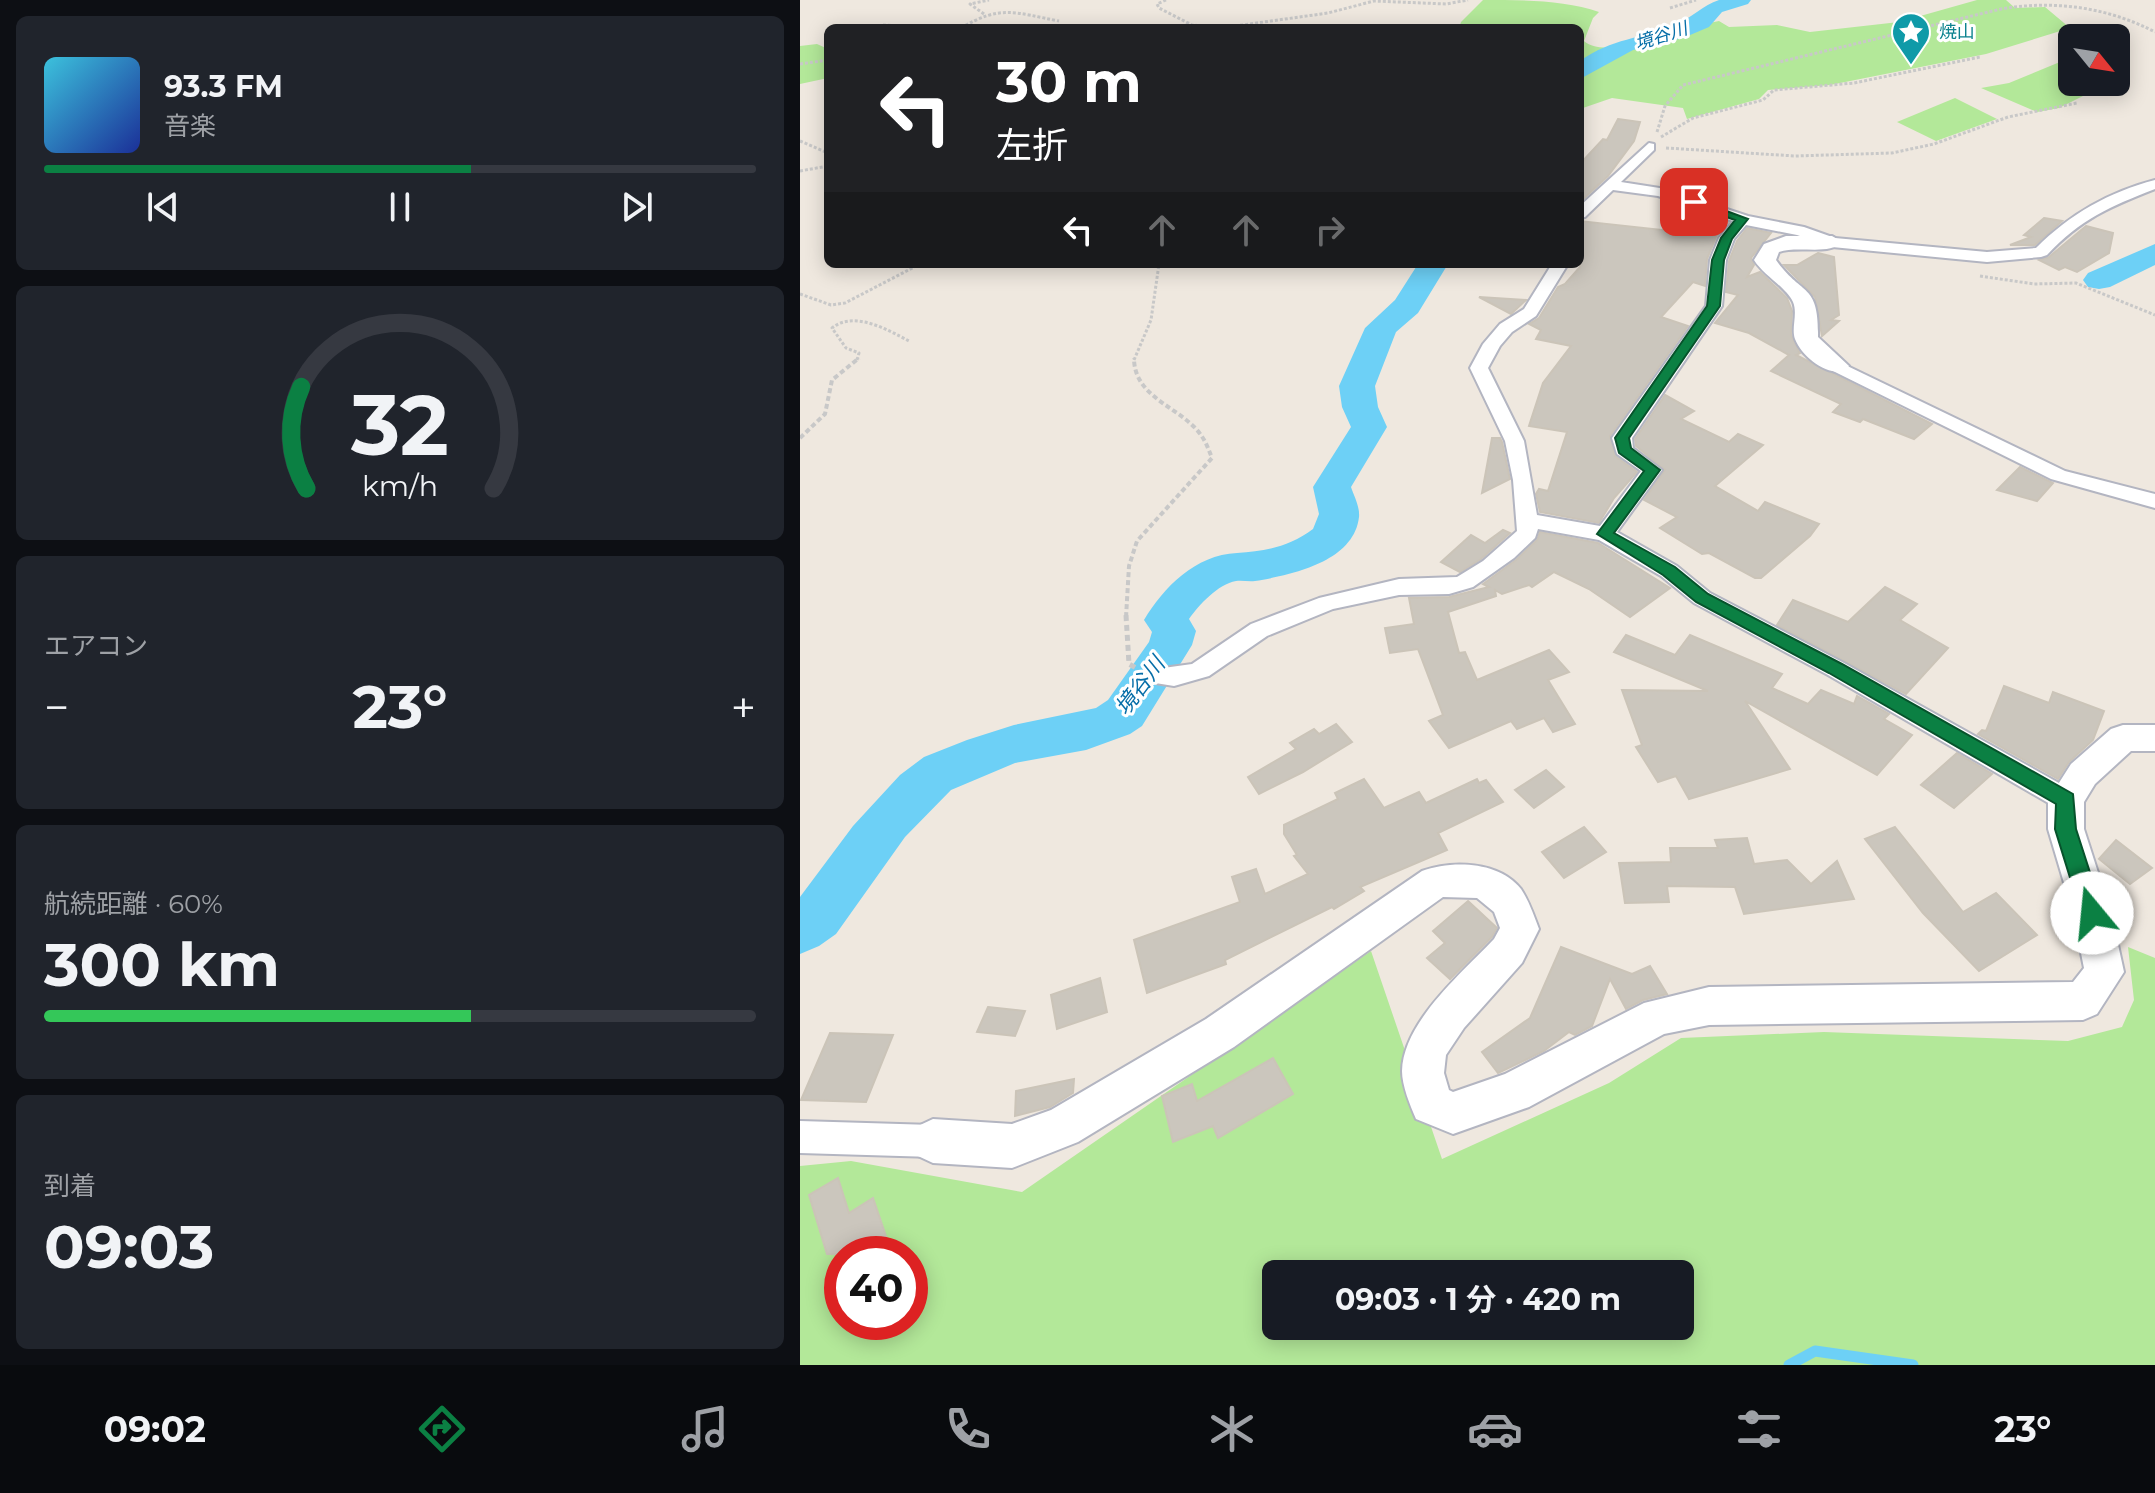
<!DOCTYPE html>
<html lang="ja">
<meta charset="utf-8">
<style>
body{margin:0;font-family:Montserrat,"Noto Sans JP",sans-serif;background:#20242c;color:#f1f3f6;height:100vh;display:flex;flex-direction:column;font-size:30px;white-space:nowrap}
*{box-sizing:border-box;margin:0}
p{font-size:26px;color:#9ea1a6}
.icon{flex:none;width:44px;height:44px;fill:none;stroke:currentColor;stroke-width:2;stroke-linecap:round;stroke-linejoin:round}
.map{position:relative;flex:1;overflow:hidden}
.drawer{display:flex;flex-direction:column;gap:16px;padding:16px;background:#0d0f14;width:800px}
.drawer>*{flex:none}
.hud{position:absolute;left:24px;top:24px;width:760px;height:244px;border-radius:12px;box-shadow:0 4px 20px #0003;background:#202124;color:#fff;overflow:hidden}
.needle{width:52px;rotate:120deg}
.buttons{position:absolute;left:1258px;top:24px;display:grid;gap:16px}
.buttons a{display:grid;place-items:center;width:72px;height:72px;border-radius:12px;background:#171b24;box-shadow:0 4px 20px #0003;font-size:40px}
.speed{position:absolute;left:24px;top:1236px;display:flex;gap:16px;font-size:40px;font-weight:700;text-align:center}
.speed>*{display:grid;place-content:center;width:104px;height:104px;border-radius:50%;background:#171b24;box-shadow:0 4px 20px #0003;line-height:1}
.speed .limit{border:12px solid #d22;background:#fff;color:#111}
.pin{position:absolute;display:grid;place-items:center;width:68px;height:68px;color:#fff;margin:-34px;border-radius:16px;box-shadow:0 4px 12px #0006}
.me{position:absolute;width:88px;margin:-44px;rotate:343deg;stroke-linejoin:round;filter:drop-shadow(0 0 6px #0008)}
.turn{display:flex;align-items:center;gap:28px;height:168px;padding:0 40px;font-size:36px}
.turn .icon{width:104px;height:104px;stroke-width:2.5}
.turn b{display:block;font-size:56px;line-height:68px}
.lanes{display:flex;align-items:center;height:76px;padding:0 40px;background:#0003;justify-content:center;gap:40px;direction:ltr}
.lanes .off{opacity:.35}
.big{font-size:60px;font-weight:700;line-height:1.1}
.drawer .tile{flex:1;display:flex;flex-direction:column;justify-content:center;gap:12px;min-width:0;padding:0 28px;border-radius:12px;background:#20242c}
.drawer .dial{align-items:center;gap:0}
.dial svg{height:208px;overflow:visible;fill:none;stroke:#363941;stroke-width:7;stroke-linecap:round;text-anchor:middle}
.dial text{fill:#f1f3f6;stroke:none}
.song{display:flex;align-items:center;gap:24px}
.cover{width:96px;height:96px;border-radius:12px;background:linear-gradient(135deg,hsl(190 70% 55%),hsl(230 70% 35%))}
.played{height:8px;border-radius:4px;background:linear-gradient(90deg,#0b8043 60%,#363941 60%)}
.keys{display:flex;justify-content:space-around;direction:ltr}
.heat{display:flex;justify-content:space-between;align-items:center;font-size:44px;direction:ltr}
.charge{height:12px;border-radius:6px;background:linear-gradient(90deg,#34c759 60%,#363941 0)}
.trip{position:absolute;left:462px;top:1260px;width:432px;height:80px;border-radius:12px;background:#171b24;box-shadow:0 4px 20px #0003;font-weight:700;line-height:80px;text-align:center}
.tabs{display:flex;height:128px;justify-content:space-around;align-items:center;background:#090b0e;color:#9ea1a6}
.tabs .icon{width:56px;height:56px}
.tabs .current{color:#0b8043}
.tabs b{font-size:36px;color:#f1f3f6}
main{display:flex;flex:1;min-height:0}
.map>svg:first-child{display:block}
.green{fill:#b3e899;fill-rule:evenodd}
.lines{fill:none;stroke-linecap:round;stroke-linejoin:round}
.stream{stroke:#6dd0f6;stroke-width:11}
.river{fill:#6dd0f6;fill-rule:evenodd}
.building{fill:#cbc6bd;stroke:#cbc4b8;stroke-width:2}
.street-casing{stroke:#b3b5c1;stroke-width:4}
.secondary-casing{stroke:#b3b5c1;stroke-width:4}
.path-far2{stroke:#c8c8c8;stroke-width:3;stroke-dasharray:3 2;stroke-linecap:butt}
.path-far1{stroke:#c8c8c8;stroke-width:4;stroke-dasharray:5 3;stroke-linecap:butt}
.path{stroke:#c8c8c8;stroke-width:5;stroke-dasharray:6 4;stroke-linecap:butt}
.street{fill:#fff;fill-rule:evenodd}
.secondary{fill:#fff;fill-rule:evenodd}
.route{fill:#0b8043;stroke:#07532c;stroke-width:2}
.labels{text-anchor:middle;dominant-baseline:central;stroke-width:6;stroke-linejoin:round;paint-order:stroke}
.far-culture-label{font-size:18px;fill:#0d838f;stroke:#fff;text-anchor:start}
.far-water-label{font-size:18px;font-style:italic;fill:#066ea8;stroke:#fff}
.water-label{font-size:22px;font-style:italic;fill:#066ea8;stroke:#fff}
</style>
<main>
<section class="drawer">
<div class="tile">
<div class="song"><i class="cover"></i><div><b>93.3 FM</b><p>音楽</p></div></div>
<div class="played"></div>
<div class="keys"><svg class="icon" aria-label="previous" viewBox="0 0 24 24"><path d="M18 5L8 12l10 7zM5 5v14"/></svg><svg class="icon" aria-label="pause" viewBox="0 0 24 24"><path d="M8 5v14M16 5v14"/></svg><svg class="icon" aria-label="next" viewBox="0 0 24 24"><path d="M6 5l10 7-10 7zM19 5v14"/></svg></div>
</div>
<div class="tile dial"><svg viewBox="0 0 100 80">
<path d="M14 69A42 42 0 1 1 86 69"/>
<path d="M14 69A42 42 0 0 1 12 30" stroke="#0b8043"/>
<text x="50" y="56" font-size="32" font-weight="700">32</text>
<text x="50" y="72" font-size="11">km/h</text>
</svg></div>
<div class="tile"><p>エアコン</p>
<div class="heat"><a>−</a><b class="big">23°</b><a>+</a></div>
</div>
<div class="tile"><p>航続距離 · 60%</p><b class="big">300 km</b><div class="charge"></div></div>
<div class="tile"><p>到着</p><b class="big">09:03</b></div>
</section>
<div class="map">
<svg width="1355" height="1365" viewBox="0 0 1355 1365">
<rect width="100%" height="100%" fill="#efe8df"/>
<g class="green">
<path d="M683 0C721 0 765 0 799 12L793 18 784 41C797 54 848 46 865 40 884 34 899 24 919 21L929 27 977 25 1010 32 1099 22 1177 0H1206L1215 8 1245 7 1270 28 1186 54 1030 85 968 90 959 99 887 119 883 108 812 98 780 109V28H659L661 22Z"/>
<path d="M17 44 28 49V78L0 84V46Z"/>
<path d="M1272 57V82H1298L1283 96 1259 108 1237 112 1181 88 1209 83Z"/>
<path d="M1155 98 1197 119 1136 141 1097 122Z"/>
<path d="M1328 947 1355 958V1365H0V1166L51 1161 222 1192 571 951 642 1159 809 1083 881 1038 1024 1032 1268 1041 1322 1027 1334 1000ZM42 1254H110V1322H42ZM476 1274H880V1326H476Z"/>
</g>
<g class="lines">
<path class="stream" d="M989 1365 1015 1351 1113 1365"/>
<g class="river">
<path d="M919 0H951L948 4 922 12 909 27 883 38 833 50 780 79V61C812 38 841 39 875 25 892 18 903 5 919 0Z"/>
<path d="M1355 244V265L1310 287 1299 289 1288 287 1283 280 1288 273Z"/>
<path d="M618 264H648L618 313 596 332 575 386 578 407 587 427 551 487C554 496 560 507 559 517 554 562 491 575 455 581 449 582 442 580 436 581 418 584 399 605 389 619L396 631 392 645 342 726 330 734 286 750 215 763 151 790 105 837 36 934 19 946 0 954V897L53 826 100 775 124 757 167 740 214 725 296 708 308 700 349 642 352 632 344 620C364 587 395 555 437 553 465 551 489 547 513 529L519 514 513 487 551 427 542 407 539 386 565 328 595 300Z"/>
</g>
</g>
<g class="building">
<path d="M818 119 840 122 834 141 808 176 780 202V164L803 139 807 140Z"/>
<path d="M905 215 928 222 916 237 907 259 905 286 893 282 861 317 888 326 810 436 815 456 837 472 814 498 799 523 740 512 736 494 739 489 748 491 767 432 729 426 743 383 771 346 736 339 741 330 729 324 739 318 758 287 765 284 780 267V221L908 235 900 226Z"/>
<path d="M1244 218 1262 221 1235 245H1210L1231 237 1224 235Z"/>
<path d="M1286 226 1313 233 1309 253 1277 272 1265 267 1259 270 1239 260 1249 257Z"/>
<path d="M947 228 971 233 951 258 954 265 947 277 960 272 987 298 992 311 991 335 1000 353 996 355 1132 424 1114 439 1063 419 1060 422 1033 412 1041 404 971 371 989 355 949 333 915 323 938 295 926 292 929 261 937 241Z"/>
<path d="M1018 253 1034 257 1039 315 1031 320 1039 321 1022 336 1015 297 984 265H997Z"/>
<path d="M679 297 726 300 711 314Z"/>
<path d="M865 395 894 411 881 419 929 442 938 434 963 445 915 486 958 511 965 502 1019 524 1010 536 961 578H955L909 553 902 554 860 528 877 517 844 500 865 470 836 446 835 439Z"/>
<path d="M692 438H700L702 442 710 479 682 493Z"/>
<path d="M1220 467 1253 483 1237 501 1197 490Z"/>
<path d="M703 530 710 533 681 559 660 572 641 562 671 535 685 543Z"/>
<path d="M740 532 798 543 870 588 830 617 789 589 754 572 732 587 729 585 702 594 695 590 696 596 648 612 659 653 665 652 677 680 749 650 769 672 748 680 775 724 753 732 744 718 717 729 711 721 649 748 629 721 643 715 618 649 590 653 585 628 614 624 609 598 649 597 689 587 683 584 716 560 737 540Z"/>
<path d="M1085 587 1117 604 1100 620 1148 648 1106 694 977 625 993 600 1048 622Z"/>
<path d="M826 635 875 655 890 635 982 674 972 688 1008 704 1021 690 1054 704 1057 696 1089 714 1084 719 1112 735 1077 775 945 701 990 769 889 799 876 776 858 782 836 747 842 745 822 690 908 691 814 652Z"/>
<path d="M1204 686 1249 703 1253 692 1304 711 1293 740 1269 762 1258 779 1178 734 1182 730 1186 731Z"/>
<path d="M536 724 552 742 503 772 459 794 448 777 496 749 490 743 514 729 519 734Z"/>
<path d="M1157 753 1192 774 1154 808 1121 785Z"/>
<path d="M746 770 764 787 734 808 715 790Z"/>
<path d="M564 779 584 808 619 792 626 803 677 779 679 783 686 780 703 802 638 833 647 850 560 887 564 891 534 909 532 907 425 960 426 964 347 993 334 940 440 902 432 877 456 869 465 894 508 874 494 856 497 855 484 834V825L538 799 535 793Z"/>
<path d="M784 827 806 852 764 878 742 852Z"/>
<path d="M1095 827 1163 912 1196 893 1237 935 1179 971 1123 913 1065 839Z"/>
<path d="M947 838 954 864 987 860 1011 884 1037 861 1054 899 944 914 935 887 867 886 869 902 825 903 819 863 871 862 870 848H918L915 840Z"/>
<path d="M1316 840 1352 868 1330 884 1299 859Z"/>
<path d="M668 901 697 928 692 937 650 979 627 958 645 943 633 931Z"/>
<path d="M761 947 832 974 850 966 867 994 843 1000 826 1009 810 979 792 1026 775 1035 769 1032 744 1051 698 1073 682 1052 730 1018Z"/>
<path d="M300 978 307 1012 257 1029 251 995Z"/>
<path d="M188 1007 225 1011 215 1036 177 1032Z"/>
<path d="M30 1033 93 1035 66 1102 1 1100Z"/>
<path d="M473 1058 493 1094 418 1138 413 1126 373 1142 362 1096 392 1084 397 1101Z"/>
<path d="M274 1079 273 1093 250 1107 215 1116 216 1091Z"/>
<path d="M38 1178 49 1213 73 1198 92 1254H27L9 1195Z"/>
</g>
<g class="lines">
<defs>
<g id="street">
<path d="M849 143 854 144V150L821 182 866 189 948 216 1004 227 1035 238 1187 252 1236 248C1270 214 1309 192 1355 180V189C1309 207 1281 219 1247 255L1241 257 1187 262 1032 247 997 235 946 225 934 239 926 260 922 306 832 438 833 448 862 470 817 532 877 566 910 593 1044 663 1275 792 1279 800 1275 808 1266 811 1257 808 1028 675 894 603 861 576 799 540 738 529 735 538 714 558 673 587 649 594 599 595 533 609 467 636 409 676 374 686 349 682 345 676 349 670 392 664 451 624 519 598 599 579 657 577 683 561 717 531 713 480 705 441 670 368 683 344 700 324 724 309 752 264H768L736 316 712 332 700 346 688 368 724 441 737 515 800 526 841 471 817 454 812 438 906 306 910 260 919 238 933 221 858 196 813 190 785 217 780 218V206Z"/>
<path d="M1037 361 1265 471 1355 494V508L1251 479 1031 370 1028 366Z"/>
<path d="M0 1121 133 1125 145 1129 149 1141 145 1153 133 1157 0 1153Z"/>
</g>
<g id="secondary">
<path d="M986 236H1032L1042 242C1029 256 998 245 979 252L976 260C1002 297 1019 282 1018 337L1049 366 1045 371C1027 376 1002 357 995 339 991 328 998 314 993 302 986 287 964 276 954 260L964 244Z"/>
<path d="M1323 725H1355V751H1331L1295 784 1284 802V829L1311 913 1324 972 1297 1014 1283 1020 909 1025 864 1034 729 1107 653 1134 616 1119C610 1105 602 1086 602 1071 603 1022 663 972 694 939L700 928 694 912 677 898 643 897 434 1047 278 1142 212 1168 133 1163 118 1156 111 1141 118 1126 133 1119 212 1124 251 1110 406 1019 622 871C652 860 699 861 721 889 729 901 734 916 739 929L722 963 664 1028 646 1055 644 1073 649 1090 653 1092 705 1074 844 1003 909 987 1273 982 1284 968 1273 913 1248 829V800L1271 764 1311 729Z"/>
</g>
</defs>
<use href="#street" class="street-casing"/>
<use href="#secondary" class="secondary-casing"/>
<g class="path-far2">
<path d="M366 0 357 4 359 8 392 25 421 28 528 13 574 1 646 4 668 0"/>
<path d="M870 8 896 0"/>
<path d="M184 14 170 4 189 0"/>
<path d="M83 25 128 28"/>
<path d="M161 28C201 4 216 13 259 21"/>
<path d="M0 64 28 60"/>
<path d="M857 132 865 106 883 85 1201 9C1254 0 1307 7 1355 32"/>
<path d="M861 137 893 118 963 100 974 90 1054 83 1180 57"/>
<path d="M0 141 28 153"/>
<path d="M866 148 995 156 1092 153 1134 144 1208 117 1277 103"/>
<path d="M0 171 28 166"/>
<path d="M1180 276 1234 284 1276 283 1355 315"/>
<path d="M0 294 31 305 45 303 120 264"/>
<path d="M57 360 59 353 46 348 32 328C54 310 88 330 109 341"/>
<path d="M334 360 351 320 359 264"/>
</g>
<g class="path-far1">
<path d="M0 438 25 414 32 380 59 358"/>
<path d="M326 617 329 566 337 541 412 458C408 448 405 439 397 430 376 406 334 396 334 358"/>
</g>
<path class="path" d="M326 615 329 664 338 669"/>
<use href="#street" class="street"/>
<use href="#secondary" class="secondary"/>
</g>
<path class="route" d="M894 199 948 219 932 239 924 260 920 306 829 438 831 448 860 470 814 533 875 567 908 594 1042 664 1273 794 1276 829 1303 913 1300 920 1292 923 1285 920 1281 913 1255 829 1256 804 1029 673 896 602 863 575 797 534 844 471 819 453 815 438 907 306 912 260 921 238 935 220 890 204V200Z"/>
<defs>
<symbol id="sight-pin" viewBox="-11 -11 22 30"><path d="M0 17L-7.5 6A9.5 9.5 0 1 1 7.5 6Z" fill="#0f9aa8" stroke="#fff"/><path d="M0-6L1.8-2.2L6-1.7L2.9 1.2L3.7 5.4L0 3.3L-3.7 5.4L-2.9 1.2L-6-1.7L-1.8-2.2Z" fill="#fff"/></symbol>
</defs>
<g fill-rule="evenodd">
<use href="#sight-pin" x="1089" y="10" width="44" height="60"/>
</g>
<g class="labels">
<g class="far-culture-label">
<text x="1139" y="32">焼山</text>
</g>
<g class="far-water-label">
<text transform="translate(861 36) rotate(-18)">境谷川</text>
</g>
<g class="water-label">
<text transform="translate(340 686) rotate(-53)">境谷川</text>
</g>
</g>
</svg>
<div class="buttons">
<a><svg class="needle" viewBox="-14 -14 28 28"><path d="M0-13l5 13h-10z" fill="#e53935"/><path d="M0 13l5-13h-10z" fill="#9ea1a6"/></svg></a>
</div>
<div class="speed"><div class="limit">40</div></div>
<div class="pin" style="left:894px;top:202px;background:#d93025"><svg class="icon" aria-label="arrive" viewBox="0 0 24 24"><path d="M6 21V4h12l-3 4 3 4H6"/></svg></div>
<svg class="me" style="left:1292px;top:913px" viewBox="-20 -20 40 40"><circle r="19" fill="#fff"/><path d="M0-13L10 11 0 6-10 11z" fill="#0b8043"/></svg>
<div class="trip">09:03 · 1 分 · 420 m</div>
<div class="hud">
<div class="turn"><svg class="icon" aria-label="left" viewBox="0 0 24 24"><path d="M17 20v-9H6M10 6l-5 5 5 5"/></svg><div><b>30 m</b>左折</div></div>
<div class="lanes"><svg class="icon" aria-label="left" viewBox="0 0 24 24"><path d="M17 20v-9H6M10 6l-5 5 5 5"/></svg><svg class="icon off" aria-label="ahead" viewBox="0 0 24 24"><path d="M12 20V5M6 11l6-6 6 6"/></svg><svg class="icon off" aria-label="ahead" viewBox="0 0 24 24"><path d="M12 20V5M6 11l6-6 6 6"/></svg><svg class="icon off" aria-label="right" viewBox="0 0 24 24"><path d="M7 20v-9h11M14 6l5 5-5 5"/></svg></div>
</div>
</div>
</main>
<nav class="tabs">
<b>09:02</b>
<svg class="icon current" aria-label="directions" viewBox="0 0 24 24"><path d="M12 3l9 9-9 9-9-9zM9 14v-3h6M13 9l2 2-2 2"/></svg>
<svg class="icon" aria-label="music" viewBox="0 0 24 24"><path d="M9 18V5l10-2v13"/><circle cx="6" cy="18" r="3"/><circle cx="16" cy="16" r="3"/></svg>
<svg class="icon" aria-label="phone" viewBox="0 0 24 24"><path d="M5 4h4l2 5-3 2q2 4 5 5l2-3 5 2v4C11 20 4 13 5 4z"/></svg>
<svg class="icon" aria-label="climate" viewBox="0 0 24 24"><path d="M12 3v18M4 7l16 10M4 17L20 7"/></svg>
<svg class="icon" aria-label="car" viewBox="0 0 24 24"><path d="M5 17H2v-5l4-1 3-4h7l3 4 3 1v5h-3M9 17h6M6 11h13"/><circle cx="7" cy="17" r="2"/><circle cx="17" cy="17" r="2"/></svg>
<svg class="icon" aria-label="filters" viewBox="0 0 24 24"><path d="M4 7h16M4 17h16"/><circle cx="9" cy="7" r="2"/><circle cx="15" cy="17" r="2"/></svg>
<b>23°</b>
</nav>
